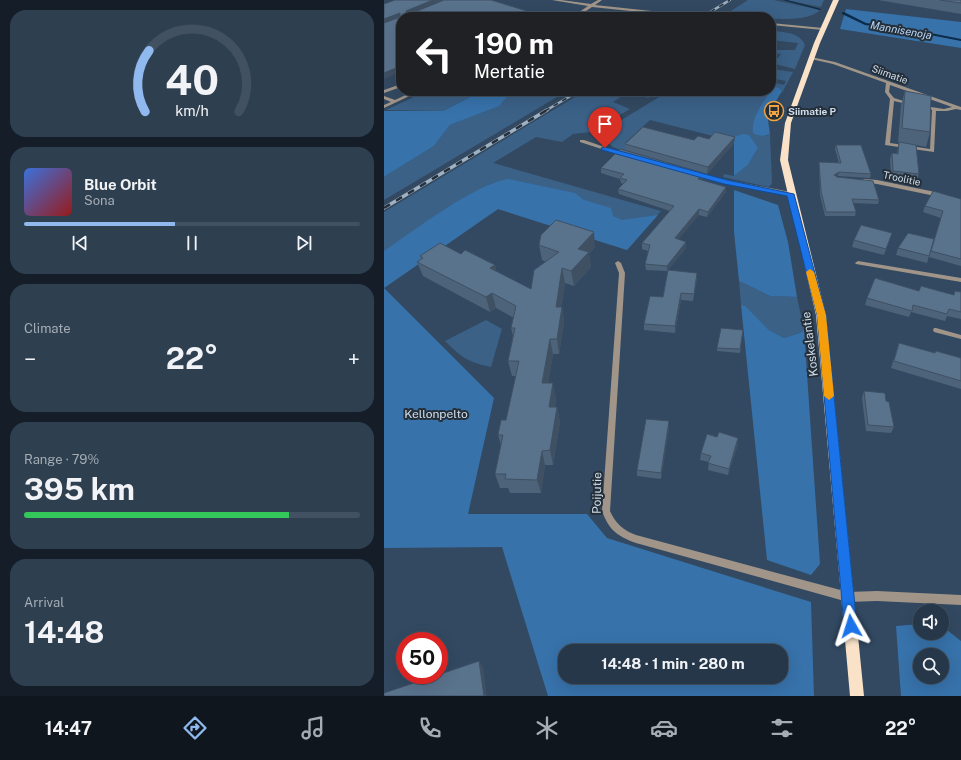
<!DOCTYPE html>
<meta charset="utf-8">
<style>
body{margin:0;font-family:"Public Sans",sans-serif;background:#2e3f50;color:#f1f3f6;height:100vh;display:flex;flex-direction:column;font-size:15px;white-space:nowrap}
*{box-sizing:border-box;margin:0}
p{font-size:13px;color:#a4acb4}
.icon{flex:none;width:22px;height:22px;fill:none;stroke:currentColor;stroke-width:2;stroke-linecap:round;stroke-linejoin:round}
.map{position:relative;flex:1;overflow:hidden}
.side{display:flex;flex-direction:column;gap:10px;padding:10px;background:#151e28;width:384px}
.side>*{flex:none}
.banner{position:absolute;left:12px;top:12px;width:380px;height:84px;border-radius:16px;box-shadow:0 4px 16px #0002,0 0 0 1px #425161;background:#202124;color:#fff;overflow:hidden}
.buttons{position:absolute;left:529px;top:604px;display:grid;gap:8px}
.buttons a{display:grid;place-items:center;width:36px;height:36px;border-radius:50%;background:#263749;box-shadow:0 4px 16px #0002,0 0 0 1px #425161;font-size:20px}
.speed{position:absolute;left:12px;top:632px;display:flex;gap:8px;font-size:20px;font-weight:700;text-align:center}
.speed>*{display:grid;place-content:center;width:52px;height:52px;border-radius:50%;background:#263749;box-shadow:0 4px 16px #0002,0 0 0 1px #425161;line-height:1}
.speed .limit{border:6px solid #d22;background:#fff;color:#111}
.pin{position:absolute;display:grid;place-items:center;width:34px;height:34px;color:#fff;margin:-41px -17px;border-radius:50% 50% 50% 0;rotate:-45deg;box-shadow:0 0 4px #0007}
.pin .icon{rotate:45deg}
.me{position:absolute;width:44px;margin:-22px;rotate:354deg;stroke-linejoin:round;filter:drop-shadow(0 0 3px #0008)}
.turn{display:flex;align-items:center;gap:14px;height:84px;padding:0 12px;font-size:18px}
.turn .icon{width:52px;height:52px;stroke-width:2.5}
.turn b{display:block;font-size:28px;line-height:34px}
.big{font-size:30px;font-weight:700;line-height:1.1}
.side .tile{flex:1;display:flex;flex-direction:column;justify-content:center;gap:6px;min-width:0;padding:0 14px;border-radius:16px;background:#2e3f50}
.side .dial{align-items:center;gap:0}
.dial svg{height:104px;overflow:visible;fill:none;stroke:#425161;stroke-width:7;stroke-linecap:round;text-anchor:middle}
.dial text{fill:#f1f3f6;stroke:none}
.song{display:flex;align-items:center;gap:12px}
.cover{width:48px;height:48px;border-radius:6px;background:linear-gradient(135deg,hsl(220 70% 55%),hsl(0 70% 35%))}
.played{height:4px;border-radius:2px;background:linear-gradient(90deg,#90b9f0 45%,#425161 45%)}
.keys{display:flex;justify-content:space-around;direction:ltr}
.heat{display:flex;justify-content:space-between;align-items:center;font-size:22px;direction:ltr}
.charge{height:6px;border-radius:3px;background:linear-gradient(90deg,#34c759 79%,#425161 0)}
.trip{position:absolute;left:174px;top:644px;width:230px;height:40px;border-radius:16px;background:#263749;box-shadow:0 4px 16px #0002,0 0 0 1px #425161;font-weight:700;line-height:40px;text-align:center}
.menu{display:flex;height:64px;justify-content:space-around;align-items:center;background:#0f161d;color:#a4acb4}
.menu .icon{width:28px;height:28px}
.menu .current{color:#90b9f0}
.menu b{font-size:18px;color:#f1f3f6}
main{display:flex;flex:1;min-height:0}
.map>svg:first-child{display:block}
.green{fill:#3b6187}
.forest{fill:#3772aa;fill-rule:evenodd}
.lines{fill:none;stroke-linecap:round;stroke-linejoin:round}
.stream{fill:#0b2b48;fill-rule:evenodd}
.minor{fill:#a19589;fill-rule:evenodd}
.major{fill:#f9e2c8;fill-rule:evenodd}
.rail-far1-casing{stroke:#a0b1c2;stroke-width:2.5}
.rail-casing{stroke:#a0b1c2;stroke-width:3.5}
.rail-far1{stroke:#242f3a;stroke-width:1.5;stroke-dasharray:5;stroke-linecap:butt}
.rail{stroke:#242f3a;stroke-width:2.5;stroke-dasharray:7;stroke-linecap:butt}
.wall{fill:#4d6379}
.shaded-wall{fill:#3f5063}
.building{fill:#5a738d;stroke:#3f5063}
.route{fill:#1a73e8;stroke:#114b97}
.slow{fill:#f59e0b}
.labels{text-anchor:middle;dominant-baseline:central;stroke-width:4;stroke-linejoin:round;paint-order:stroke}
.far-street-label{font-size:10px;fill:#cfddeb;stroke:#242f3a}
.far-poi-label{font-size:10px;font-weight:bold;fill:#cfddeb;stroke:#242f3a;text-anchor:start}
.far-water-label{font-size:11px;font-style:italic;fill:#b9d7f7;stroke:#242f3a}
.street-label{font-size:12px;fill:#cfddeb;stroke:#242f3a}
.park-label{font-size:12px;fill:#cfdfef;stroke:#242f3a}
</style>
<main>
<section class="side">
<div class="tile dial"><svg viewBox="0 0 100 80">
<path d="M14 69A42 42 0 1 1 86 69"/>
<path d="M14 69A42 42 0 0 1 17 22" stroke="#90b9f0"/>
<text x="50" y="56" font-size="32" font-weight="700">40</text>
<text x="50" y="72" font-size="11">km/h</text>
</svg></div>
<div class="tile">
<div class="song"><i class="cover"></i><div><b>Blue Orbit</b><p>Sona</p></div></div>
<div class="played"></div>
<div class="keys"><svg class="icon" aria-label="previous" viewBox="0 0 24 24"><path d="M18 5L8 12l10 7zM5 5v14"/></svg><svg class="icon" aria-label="pause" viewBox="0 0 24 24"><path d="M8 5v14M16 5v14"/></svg><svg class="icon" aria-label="next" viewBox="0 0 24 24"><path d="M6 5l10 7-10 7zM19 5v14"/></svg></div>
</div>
<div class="tile"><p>Climate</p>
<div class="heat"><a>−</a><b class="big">22°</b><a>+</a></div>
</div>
<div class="tile"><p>Range · 79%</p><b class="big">395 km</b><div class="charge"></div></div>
<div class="tile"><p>Arrival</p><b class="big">14:48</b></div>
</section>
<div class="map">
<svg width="577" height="696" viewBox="0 0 577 696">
<rect width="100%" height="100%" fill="#324961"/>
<g class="green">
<path d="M364 0H390L436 10C422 26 362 16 342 14Z"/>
<path d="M402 0H440L437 7Z"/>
<path d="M387 31C399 32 416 32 421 45L411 69 387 63V58H394L397 54 387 53V50H411L414 43 387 40Z"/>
<path d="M387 69 409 72 397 95 398 91 391 87 375 109 381 136 386 134 388 183 385 187 339 177 340 174 350 176 364 165 374 148 348 138H337L266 120 242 142 245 149 239 151 229 147 217 136 221 130 285 91H387V82L400 85 402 81 387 78Z"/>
<path d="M43 91H98L59 111 2 110Z"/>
<path d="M128 91H183L0 200V177L50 146 66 125 114 106Z"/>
<path d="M201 91H262L268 95 264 98 244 92 229 102 246 109 207 132 189 134 178 142 152 137 109 163 277 211 243 250 114 209 0 288V212Z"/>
<path d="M355 281 386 296 413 297 420 330 416 333 400 338 385 330 361 307 357 305Z"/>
<path d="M102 320 118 329 107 367C84 362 78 358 61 341Z"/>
</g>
<g class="forest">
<path d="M462 9 577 22V48L456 29Z"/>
<path d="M391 87 395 88 398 91 386 111 384 120 386 134C379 137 375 136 369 133 367 116 381 99 391 87Z"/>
<path d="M98 91H128L115 106 66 125 50 146 0 177V111H59Z"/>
<path d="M359 134 365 135 374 148 364 165 350 176V141L347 138Z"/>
<path d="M124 179 191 193 200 200 227 208 229 216 238 220 274 215 243 250 114 209 0 288V251C31 230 89 185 124 179Z"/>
<path d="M350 190 394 205 404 242 413 297 386 296 355 281 350 232Z"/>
<path d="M0 288 110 398 84 514H203L223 538 427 602 430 696H164L118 547 0 548ZM181 651H397V677H181Z"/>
<path d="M357 305 361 306 385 330 400 338 416 333 420 330 436 564 427 575 383 560Z"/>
<path d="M536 624V633H558V626L577 641V696H517L512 626ZM536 655H558V677H536Z"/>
</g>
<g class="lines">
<g class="stream">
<path d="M399 0H403L437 9 436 10Z"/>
<path d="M458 12H460L482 23 531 30 577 39V41L531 32 481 25 458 14Z"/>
</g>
<g class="minor">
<path d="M168 0H177L207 4 214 0H218L211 5 315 16 317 17H304L208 7 193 17H188L204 6Z"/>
<path d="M387 23 439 28 441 29 439 30 387 25Z"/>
<path d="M427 57 451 62 574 106 577 107V110L572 109 563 111H552L550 152 501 145 506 99 501 92 502 83 449 64 427 59ZM506 85 568 107 560 109 547 107 545 108 548 110 546 149 506 143 510 101 527 105 529 104 510 98 505 92Z"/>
<path d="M17 84V87L0 93V90Z"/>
<path d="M30 91H36L0 108V105L7 102 0 99V96L11 100Z"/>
<path d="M196 140H200L244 155 239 156 196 142Z"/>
<path d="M311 172 343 180 407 192 410 194 407 196 343 184 309 175V173Z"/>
<path d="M480 179 493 180 556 193 559 195 556 197 493 184 478 182 477 181Z"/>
<path d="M234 261 237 263 241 273 226 511C231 523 240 531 252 535L464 592 493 591 577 595V605L493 601 464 602 252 543C233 536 225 530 218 511L235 273 231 263Z"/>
<path d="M474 261 577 278V282L472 264 471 263Z"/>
<path d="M550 328H552L577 335V339L550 332 549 330Z"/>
</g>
<path class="major" d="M449 0H455L436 43 407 123 404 160 442 315 480 696H466L432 315 396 160 401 123 430 43Z"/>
<defs>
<g id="rail-far1">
<path d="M318 17 346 0"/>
<path d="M161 111 195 91"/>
</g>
<path id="rail" d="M0 208 163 110"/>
</defs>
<use href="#rail-far1" class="rail-far1-casing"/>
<use href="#rail" class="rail-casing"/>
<use href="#rail-far1" class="rail-far1"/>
<use href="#rail" class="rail"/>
</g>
<g class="wall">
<path d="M494 0H577V14Z"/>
<path d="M521 91 546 132 542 147 532 145 535 174 533 180 507 177 506 159 508 153H513L515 143H514L517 105Z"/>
<path d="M325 139 350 143 323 174 241 150V144Z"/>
<path d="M452 145 487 174 486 178 454 176 452 177 495 200 494 204 469 203 472 212 471 216H441L436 195 435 166V162L455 163 451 149Z"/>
<path d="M217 168 319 173V178L318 180 342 187V192L323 217 315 215 294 239 302 242V248L283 271 262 270 261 264 264 251 258 249V243L286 211 235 194 234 189 239 184 237 183 236 179 217 173Z"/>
<path d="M577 199V266L545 257 557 218 539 212 541 206Z"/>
<path d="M508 233 500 255 468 247 470 240Z"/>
<path d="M155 245 211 247 205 254 207 267 190 286 181 283 177 307H178L180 322 175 354H169L164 383 172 398 171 407H173L176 422 169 465H161L157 493H126L124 488H116L111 474 117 445 114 435 122 420 132 376H128L124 361 129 336 127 328 130 318 112 308 106 312 39 276 33 262 37 259 36 256 77 254 111 265 112 271 147 289 162 262 158 260Z"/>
<path d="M514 248 545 256 543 263 512 255Z"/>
<path d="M313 273V279L309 301 297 300 291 333 260 330V324Z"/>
<path d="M535 291 570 295 571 291 577 292V319L563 316 561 321 527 312 525 317 481 305 483 298Z"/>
<path d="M359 330 356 353 333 351V348Z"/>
<path d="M515 343 551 353 552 351 577 358V389L507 368Z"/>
<path d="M480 391 502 401 510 427 507 433 482 431 478 398Z"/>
<path d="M285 421V428L277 479 253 476V470Z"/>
<path d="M354 444 344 475 324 470 325 462 316 460 317 453Z"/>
</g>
<g class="shaded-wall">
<path d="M49 0H62L23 16 22 13V11Z"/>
<path d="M143 11V16L142 17H130Z"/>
<path d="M16 13 18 17 0 24V19Z"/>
<path d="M17 66V72L0 79V73Z"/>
<path d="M351 137 350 143 323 174 324 167Z"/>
<path d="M455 172 454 176 450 179V175Z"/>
<path d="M319 173V178L314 184V179Z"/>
<path d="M342 187V192L323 217 324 212Z"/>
<path d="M315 209V215L291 244V238Z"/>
<path d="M210 232 211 247 205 254 207 267 190 286 187 271 194 249Z"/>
<path d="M508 233 506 240 500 255 502 249Z"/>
<path d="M302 242V248L283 271V266Z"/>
<path d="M111 265 115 280 106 268Z"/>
<path d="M178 268 181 283 174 322 172 307Z"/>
<path d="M313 273V279L309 301Z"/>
<path d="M108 293 112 308 106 312 102 297Z"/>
<path d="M297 293V300L291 333V326Z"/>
<path d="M178 307 180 322 175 354 173 339Z"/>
<path d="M166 339 169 354 162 398 158 383Z"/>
<path d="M169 383 172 398 168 422 165 407Z"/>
<path d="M173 407 176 422 169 465 166 450Z"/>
<path d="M285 421V428L277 479V473Z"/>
<path d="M354 438V444L344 475 345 469Z"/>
<path d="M158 451 161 465 157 493 153 480Z"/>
<path d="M95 661 99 667 103 696H100Z"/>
</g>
<g class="building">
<path d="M11 0H49L22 11V13H28L60 0H107L143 11 130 17H17V66L0 73V23L16 17V13L0 19V4Z"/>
<path d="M556 0H577V3Z"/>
<path d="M521 91 547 96 546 132 518 128Z"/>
<path d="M259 127 310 140 314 136 325 139 331 132 351 137 324 167 241 144Z"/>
<path d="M515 142 532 145 535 174 509 171 508 153 514 154Z"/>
<path d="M452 145H477L487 174 455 172 450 175 453 177 489 181 495 200 468 199 472 212H442L437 191 435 162 457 163Z"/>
<path d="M236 149 319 173 314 179 342 187 324 212 315 209 291 238 302 242 283 266 261 264 266 245 258 243 290 206 234 189 243 180 236 178 240 174 217 168Z"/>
<path d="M549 191 577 199V259L547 251 559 211 541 206Z"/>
<path d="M172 220 210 232 194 249 205 252 187 271 178 268 172 307H178L173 339H166L158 383H169L165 407H173L166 450 158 451 153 480 121 479 122 474H111L119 435H114L117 420H122L135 361H124L131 328H127L132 306 108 293 102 297 33 262 39 258 36 256 56 243 77 254 81 250 111 265 106 268 147 289 150 270 175 252 155 245 157 235Z"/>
<path d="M477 225 508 233 502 249 470 240Z"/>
<path d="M524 233 550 239 545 256 514 248Z"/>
<path d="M284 270 313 273 310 294 297 293 291 326 260 324 266 296 279 297Z"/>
<path d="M491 278 535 291 537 286 570 295 571 291 577 292V312L565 309 563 314 529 305 528 311 483 298Z"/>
<path d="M337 328 359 330 356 349 333 348Z"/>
<path d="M515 343 551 353 552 351 577 358V381L510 361Z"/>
<path d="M480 391 501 393 502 401 505 402 510 427 484 425Z"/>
<path d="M262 419 285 421 277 473 253 470Z"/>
<path d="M335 432 354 438 345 469 324 463 327 456 317 453 323 434 333 437Z"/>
<path d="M95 661 100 696H0V693Z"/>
</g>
<path class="route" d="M221 147 343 180 410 194 442 315 473 626 471 631 467 633 462 631 460 626 433 315 403 196 340 184 218 150 217 148Z"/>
<path class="slow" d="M426 269 430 272 442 315 450 396 445 400 440 396 433 315 422 272Z"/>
<defs>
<symbol id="bus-ring" viewBox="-11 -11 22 22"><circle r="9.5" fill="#242f3a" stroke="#f2a541" stroke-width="1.5"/><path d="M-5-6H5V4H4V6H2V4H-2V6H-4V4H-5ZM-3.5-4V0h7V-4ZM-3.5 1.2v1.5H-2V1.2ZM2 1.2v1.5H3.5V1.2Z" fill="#f2a541"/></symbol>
</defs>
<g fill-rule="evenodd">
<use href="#bus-ring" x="379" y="100" width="22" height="22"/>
</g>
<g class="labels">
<g class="far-street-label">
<text transform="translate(506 74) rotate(20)">Siimatie</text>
<text transform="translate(518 178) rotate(12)">Troolitie</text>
</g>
<g class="far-poi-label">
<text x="404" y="111">Siimatie P</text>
</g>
<g class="far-water-label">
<text transform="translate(517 30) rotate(10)">Mannisenoja</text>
</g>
<g class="street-label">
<text transform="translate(426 344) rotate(-97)">Koskelantie</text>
<text transform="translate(213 493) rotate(-89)">Poijutie</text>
</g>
<g class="park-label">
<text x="52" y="414">Kellonpelto</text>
</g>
</g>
</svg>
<div class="buttons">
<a><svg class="icon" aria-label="sound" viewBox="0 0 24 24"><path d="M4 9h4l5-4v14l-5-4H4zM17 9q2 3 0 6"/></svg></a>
<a><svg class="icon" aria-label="search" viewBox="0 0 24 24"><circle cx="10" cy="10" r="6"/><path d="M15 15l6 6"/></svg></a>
</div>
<div class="speed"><div class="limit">50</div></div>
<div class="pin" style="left:221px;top:148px;background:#d93025"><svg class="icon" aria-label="arrive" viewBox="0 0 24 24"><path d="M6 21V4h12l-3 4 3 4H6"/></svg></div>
<svg class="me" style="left:467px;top:626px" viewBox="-20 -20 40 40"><path d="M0-17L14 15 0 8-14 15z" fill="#1a73e8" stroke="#fff" stroke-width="4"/></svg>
<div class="trip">14:48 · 1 min · 280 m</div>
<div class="banner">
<div class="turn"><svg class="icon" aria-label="left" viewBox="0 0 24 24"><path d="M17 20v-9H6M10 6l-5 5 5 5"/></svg><div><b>190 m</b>Mertatie</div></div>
</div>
</div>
</main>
<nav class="menu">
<b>14:47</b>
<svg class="icon current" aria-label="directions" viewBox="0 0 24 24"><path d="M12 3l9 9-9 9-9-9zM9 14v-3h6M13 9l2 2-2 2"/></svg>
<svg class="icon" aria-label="music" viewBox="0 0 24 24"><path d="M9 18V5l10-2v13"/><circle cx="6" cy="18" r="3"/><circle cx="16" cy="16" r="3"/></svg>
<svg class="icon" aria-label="phone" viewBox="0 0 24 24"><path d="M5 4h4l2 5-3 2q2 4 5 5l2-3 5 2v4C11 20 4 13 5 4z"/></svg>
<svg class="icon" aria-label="climate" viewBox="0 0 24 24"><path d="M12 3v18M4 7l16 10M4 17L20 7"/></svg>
<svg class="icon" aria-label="car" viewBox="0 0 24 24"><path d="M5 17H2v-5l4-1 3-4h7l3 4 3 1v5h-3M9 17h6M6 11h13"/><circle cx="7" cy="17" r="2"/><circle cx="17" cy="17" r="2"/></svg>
<svg class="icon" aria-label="filters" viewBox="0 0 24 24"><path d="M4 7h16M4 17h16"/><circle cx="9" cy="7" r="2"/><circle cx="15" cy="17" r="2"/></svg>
<b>22°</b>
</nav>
